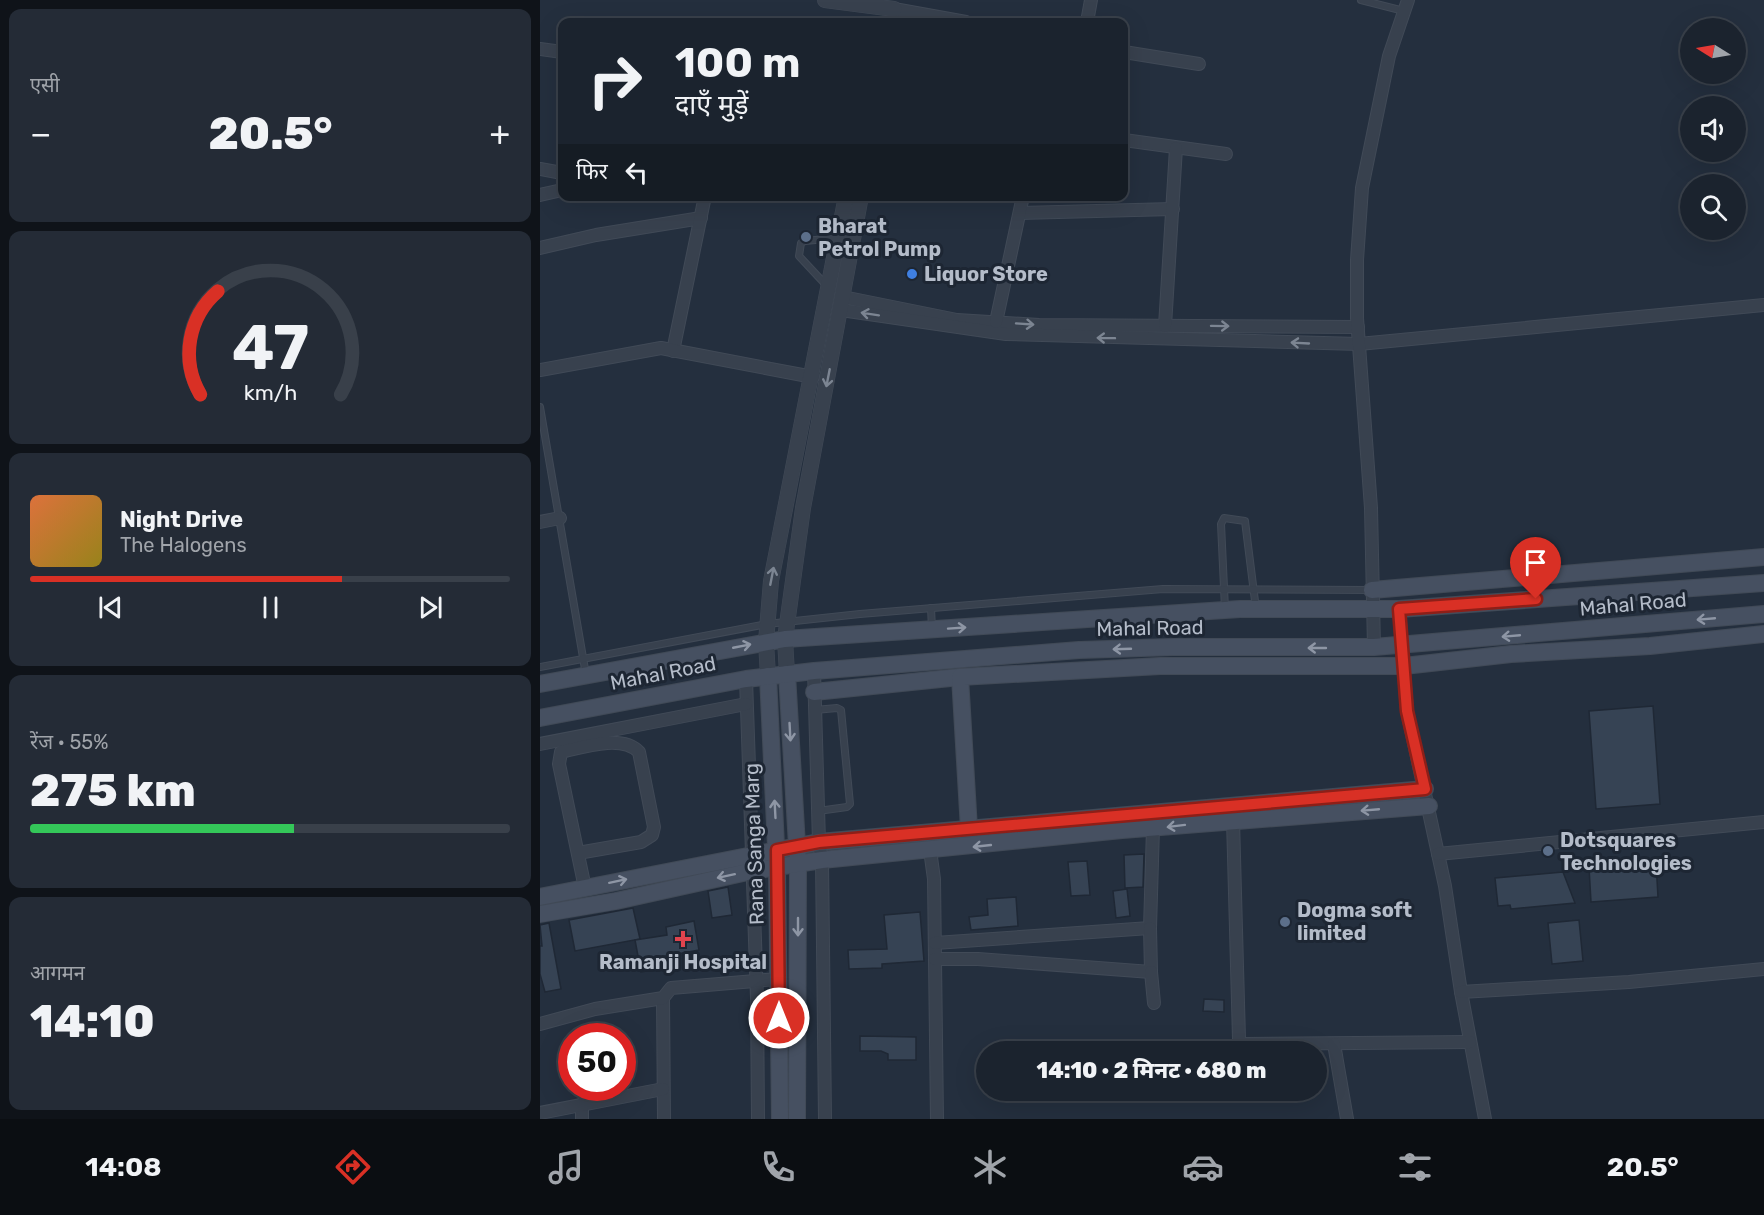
<!DOCTYPE html>
<html lang="hi">
<meta charset="utf-8">
<style>
body{margin:0;font-family:Rubik,"Noto Sans Devanagari",sans-serif;background:#242b36;color:#f1f3f6;height:100vh;display:flex;flex-direction:column;font-size:22px;white-space:nowrap}
*{box-sizing:border-box;margin:0}
p{font-size:20px;color:#a0a4aa}
.icon{flex:none;width:33px;height:33px;fill:none;stroke:currentColor;stroke-width:2;stroke-linecap:round;stroke-linejoin:round}
.map{position:relative;flex:1;overflow:hidden}
.drawer{display:flex;flex-direction:column;gap:9px;padding:9px;background:#0f1319;width:540px}
.drawer>*{flex:none}
.hud{position:absolute;left:18px;top:18px;width:570px;height:183px;border-radius:12px;box-shadow:0 6px 24px #0002,0 0 0 2px #39404a;background:#1b232e;color:#f1f3f6;overflow:hidden}
.needle{width:39px;rotate:281deg}
.fabs{position:absolute;left:1140px;top:18px;display:grid;gap:12px}
.fabs a{display:grid;place-items:center;width:66px;height:66px;border-radius:50%;background:#1b232e;box-shadow:0 6px 24px #0002,0 0 0 2px #39404a;font-size:30px}
.speed{position:absolute;left:18px;top:1023px;display:flex;gap:12px;font-size:30px;font-weight:700;text-align:center}
.speed>*{display:grid;place-content:center;width:78px;height:78px;border-radius:50%;background:#1b232e;box-shadow:0 6px 24px #0002,0 0 0 2px #39404a;line-height:1}
.speed .limit{border:9px solid #d22;background:#fff;color:#111}
.pin{position:absolute;display:grid;place-items:center;width:51px;height:51px;color:#fff;margin:-62px -26px;border-radius:50% 50% 50% 0;rotate:-45deg;box-shadow:0 0 6px #0007}
.pin .icon{rotate:45deg}
.me{position:absolute;width:66px;margin:-33px;rotate:0deg;stroke-linejoin:round;filter:drop-shadow(0 0 4px #0008)}
.turn{display:flex;align-items:center;gap:21px;height:126px;padding:0 18px;font-size:27px}
.turn .icon{width:78px;height:78px;stroke-width:2.5}
.turn b{display:block;font-size:42px;line-height:51px}
.then{display:flex;align-items:center;height:57px;padding:0 18px;background:#0003;gap:12px;font-size:22px}
.big{font-size:45px;font-weight:800;line-height:1.1}
.drawer .widget{flex:1;display:flex;flex-direction:column;justify-content:center;gap:9px;min-width:0;padding:0 21px;border-radius:12px;background:#242b36}
.drawer .dial{align-items:center;gap:0}
.dial svg{height:156px;overflow:visible;fill:none;stroke:#39404a;stroke-width:7;stroke-linecap:round;text-anchor:middle}
.dial text{fill:#f1f3f6;stroke:none}
.song{display:flex;align-items:center;gap:18px}
.cover{width:72px;height:72px;border-radius:9px;background:linear-gradient(135deg,hsl(20 70% 55%),hsl(50 70% 35%))}
.played{height:6px;border-radius:3px;background:linear-gradient(90deg,#d93025 65%,#39404a 65%)}
.keys{display:flex;justify-content:space-around;direction:ltr}
.heat{display:flex;justify-content:space-between;align-items:center;font-size:33px;direction:ltr}
.charge{height:9px;border-radius:4px;background:linear-gradient(90deg,#34c759 55%,#39404a 0)}
.trip{position:absolute;left:436px;top:1041px;width:351px;height:60px;border-radius:30px;background:#1b232e;box-shadow:0 6px 24px #0002,0 0 0 2px #39404a;font-weight:800;line-height:60px;text-align:center}
.tabs{display:flex;height:96px;justify-content:space-around;align-items:center;background:#0b0e12;color:#a0a4aa}
.tabs .icon{width:42px;height:42px}
.tabs .selected{color:#d93025}
.tabs b{font-size:27px;color:#f1f3f6}
main{display:flex;flex:1;min-height:0}
.map>svg:first-child{display:block}
.building{fill:#364354;stroke:#1f2835;stroke-width:1.5}
.lines{fill:none;stroke-linecap:round;stroke-linejoin:round}
.service-casing{stroke:#414a57;stroke-width:8}
.minor-casing{stroke:#414a57;stroke-width:14}
.tertiary-casing{stroke:#414a57;stroke-width:16}
.secondary-casing{stroke:#414a57;stroke-width:18}
.service{stroke:#38414e;stroke-width:6}
.minor{stroke:#38414e;stroke-width:12}
.tertiary{stroke:#38414e;stroke-width:15}
.secondary{stroke:#465061;stroke-width:16}
.oneway{stroke:#7c8592}
.oneway2{stroke:#8e96a5}
.route-casing{stroke:#8d1f18;stroke-width:15}
.route{stroke:#d93025;stroke-width:10}
.service-dot{fill:#5c6f8a;stroke:#1d2633;stroke-width:2}
.shop-dot{fill:#3f7fe0;stroke:#1d2633;stroke-width:2}
.health-dot{fill:#e0444e;stroke:#1d2633;stroke-width:2}
.labels{text-anchor:middle;dominant-baseline:central;stroke-width:6;stroke-linejoin:round;paint-order:stroke}
.poi-label{font-size:20px;font-weight:bold;fill:#b4bcc9;stroke:#1d2633;text-anchor:start}
.street-label{font-size:20px;fill:#b4bcc9;stroke:#1d2633}
</style>
<main>
<section class="drawer">
<div class="widget"><p>एसी</p>
<div class="heat"><a>−</a><b class="big">20.5°</b><a>+</a></div>
</div>
<div class="widget dial"><svg viewBox="0 0 100 80">
<path d="M14 69A42 42 0 1 1 86 69"/>
<path d="M14 69A42 42 0 0 1 23 16" stroke="#d93025"/>
<text x="50" y="56" font-size="32" font-weight="700">47</text>
<text x="50" y="72" font-size="11">km/h</text>
</svg></div>
<div class="widget">
<div class="song"><i class="cover"></i><div><b>Night Drive</b><p>The Halogens</p></div></div>
<div class="played"></div>
<div class="keys"><svg class="icon" aria-label="previous" viewBox="0 0 24 24"><path d="M18 5L8 12l10 7zM5 5v14"/></svg><svg class="icon" aria-label="pause" viewBox="0 0 24 24"><path d="M8 5v14M16 5v14"/></svg><svg class="icon" aria-label="next" viewBox="0 0 24 24"><path d="M6 5l10 7-10 7zM19 5v14"/></svg></div>
</div>
<div class="widget"><p>रेंज · 55%</p><b class="big">275 km</b><div class="charge"></div></div>
<div class="widget"><p>आगमन</p><b class="big">14:10</b></div>
</section>
<div class="map">
<svg width="1224" height="1119" viewBox="0 0 1224 1119">
<rect width="100%" height="100%" fill="#242f3e"/>
<g class="building">
<path d="M1113 706 1120 804 1056 809 1049 711Z"/>
<path d="M604 854 603 887 585 888 584 855Z"/>
<path d="M547 861 550 895 531 896 528 862Z"/>
<path d="M1116 862 1118 897 1051 902 1049 867Z"/>
<path d="M1023 872 1035 903 971 909 970 905 958 906 955 878Z"/>
<path d="M188 887 192 915 172 918 168 891Z"/>
<path d="M587 889 590 916 576 918 573 891Z"/>
<path d="M476 897 478 926 431 930 429 917 448 915 447 899Z"/>
<path d="M93 908 100 939 35 951 29 920Z"/>
<path d="M380 912 384 961 342 964V968L309 969 308 950 347 949 344 915Z"/>
<path d="M1039 920 1043 961 1012 964 1008 923Z"/>
<path d="M154 921 159 950 115 958 117 969 101 972 95 940 127 935 126 927Z"/>
<path d="M9 923 21 989 5 992 0 974V946H2L0 925Z"/>
<path d="M664 999 684 1000V1012L663 1011Z"/>
<path d="M320 1036 376 1037V1060H348V1054L341 1051H320Z"/>
</g>
<g class="lines">
<defs>
<g id="service">
<path d="M821 0 864 11"/>
<path d="M286 285 259 256 261 243 265 241 296 238"/>
<path d="M0 407 46 675"/>
<path d="M391 608 392 629"/>
<path d="M685 609 681 524 684 518 705 521 716 609"/>
<path d="M0 667 227 624 320 614 623 589 832 590"/>
<path d="M275 710 297 708 301 710 310 804 307 807 278 811"/>
</g>
<g id="minor">
<path d="M354 9 426 22"/>
<path d="M547 22 551 0"/>
<path d="M0 49 22 52"/>
<path d="M584 52 659 64"/>
<path d="M584 140 686 154"/>
<path d="M0 169 22 173"/>
<path d="M0 195 22 190"/>
<path d="M480 213 633 209"/>
<path d="M0 248 56 235 161 218"/>
<path d="M303 297 417 320 499 325 818 327"/>
<path d="M301 310 466 334 819 344 1224 305"/>
<path d="M456 322 483 196"/>
<path d="M625 326 636 148"/>
<path d="M133 351 165 196"/>
<path d="M0 370 121 348 273 377"/>
<path d="M0 522 20 518"/>
<path d="M859 609 867 711 905 886 921 992 945 1119"/>
<path d="M834 647 831 508 817 318V260L822 188 849 56 868 0"/>
<path d="M274 671 279 842 282 860 285 1119"/>
<path d="M206 679 217 998 218 1119"/>
<path d="M0 744 206 704"/>
<path d="M693 820 699 1039 702 1044 930 1042"/>
<path d="M390 850 394 879 397 1119"/>
<path d="M38 853 101 842 112 835 114 827 99 752C82 734 43 747 21 752L19 764 45 888"/>
<path d="M898 854 1224 822"/>
<path d="M395 943 610 928 613 828"/>
<path d="M395 959H438L611 972 610 928"/>
<path d="M611 972 614 1003"/>
<path d="M921 992 1089 982 1224 969"/>
<path d="M123 998 124 1119"/>
<path d="M0 1024 55 1009 123 998 131 988 238 979"/>
<path d="M794 1044 807 1119"/>
<path d="M42 1104V1119"/>
<path d="M0 1113 123 1089"/>
</g>
<g id="tertiary">
<path d="M285 0 354 9"/>
<path d="M247 674 245 639 263 508 321 196"/>
<path d="M228 676 226 642 231 581 306 196"/>
</g>
<g id="secondary">
<path d="M832 590 1224 557"/>
<path d="M247 674 258 863 257 1119"/>
<path d="M228 676 237 868 240 1119"/>
<path d="M0 684 245 639 700 609H859L1224 583"/>
<path d="M274 692 420 677"/>
<path d="M0 718 206 679 274 671 539 650 633 647H834L1224 614"/>
<path d="M429 829 420 677 620 666H864L971 654 1110 646 1224 634"/>
<path d="M0 897 279 842 885 789"/>
<path d="M0 914 76 901 212 871 282 860 582 830 889 806"/>
</g>
</defs>
<use href="#service" class="service-casing"/>
<use href="#minor" class="minor-casing"/>
<use href="#tertiary" class="tertiary-casing"/>
<use href="#secondary" class="secondary-casing"/>
<use href="#service" class="service"/>
<use href="#minor" class="minor"/>
<use href="#tertiary" class="tertiary"/>
<use href="#secondary" class="secondary"/>
</g>
<defs><path id="oneway-shaft" d="M-6 0H5M1.5-3L5.5 0L1.5 3" fill="none" stroke-width="1.6" stroke-linecap="round" stroke-linejoin="round" transform="scale(1.5)"/></defs>
<g class="oneway">
<use href="#oneway-shaft" transform="translate(330 314) rotate(-171)"/>
<use href="#oneway-shaft" transform="translate(485 324) rotate(4)"/>
<use href="#oneway-shaft" transform="translate(680 326) rotate(1)"/>
<use href="#oneway-shaft" transform="translate(566 338) rotate(-179)"/>
<use href="#oneway-shaft" transform="translate(760 343) rotate(-177)"/>
<use href="#oneway-shaft" transform="translate(288 378) rotate(101)"/>
<use href="#oneway-shaft" transform="translate(232 576) rotate(-79)"/>
</g>
<g class="oneway2">
<use href="#oneway-shaft" transform="translate(1166 619) rotate(175)"/>
<use href="#oneway-shaft" transform="translate(417 628) rotate(-4)"/>
<use href="#oneway-shaft" transform="translate(971 636) rotate(175)"/>
<use href="#oneway-shaft" transform="translate(202 646) rotate(-11)"/>
<use href="#oneway-shaft" transform="translate(777 648) rotate(180)"/>
<use href="#oneway-shaft" transform="translate(582 649) rotate(178)"/>
<use href="#oneway-shaft" transform="translate(250 732) rotate(87)"/>
<use href="#oneway-shaft" transform="translate(235 809) rotate(-93)"/>
<use href="#oneway-shaft" transform="translate(830 810) rotate(175)"/>
<use href="#oneway-shaft" transform="translate(636 826) rotate(173)"/>
<use href="#oneway-shaft" transform="translate(442 846) rotate(174)"/>
<use href="#oneway-shaft" transform="translate(186 876) rotate(168)"/>
<use href="#oneway-shaft" transform="translate(78 881) rotate(-12)"/>
<use href="#oneway-shaft" transform="translate(258 927) rotate(90)"/>
</g>
<g class="lines">
<defs>
<path id="route" d="M239 1018 237 850 279 842 885 789 867 711 859 609 996 599"/>
</defs>
<use href="#route" class="route-casing"/>
<use href="#route" class="route"/>
</g>
<g class="service-dot">
<circle cx="266" cy="237" r="6"/>
<circle cx="1008" cy="851" r="6"/>
<circle cx="745" cy="922" r="6"/>
</g>
<circle class="shop-dot" cx="372" cy="274" r="6"/>
<path class="health-dot" d="M140 930h6v6h6v6h-6v6h-6v-6h-6v-6h6z"/>
<g class="labels">
<g class="poi-label">
<text x="278" y="226">Bharat<tspan x="278" dy="23">Petrol Pump</tspan></text>
<text x="384" y="274">Liquor Store</text>
<text x="1020" y="840">Dotsquares<tspan x="1020" dy="23">Technologies</tspan></text>
<text x="757" y="910">Dogma soft<tspan x="757" dy="23">limited</tspan></text>
<text x="143" y="962" text-anchor="middle">Ramanji Hospital</text>
</g>
<g class="street-label">
<text transform="translate(1093 604) rotate(-5)">Mahal Road</text>
<text transform="translate(610 628) rotate(-1)">Mahal Road</text>
<text transform="translate(123 673) rotate(-11)">Mahal Road</text>
<text transform="translate(214 844) rotate(-92)">Rana Sanga Marg</text>
</g>
</g>
</svg>
<div class="fabs">
<a><svg class="needle" viewBox="-14 -14 28 28"><path d="M0-13l5 13h-10z" fill="#e53935"/><path d="M0 13l5-13h-10z" fill="#a0a4aa"/></svg></a>
<a><svg class="icon" aria-label="sound" viewBox="0 0 24 24"><path d="M4 9h4l5-4v14l-5-4H4zM17 9q2 3 0 6"/></svg></a>
<a><svg class="icon" aria-label="search" viewBox="0 0 24 24"><circle cx="10" cy="10" r="6"/><path d="M15 15l6 6"/></svg></a>
</div>
<div class="speed"><div class="limit">50</div></div>
<div class="pin" style="left:996px;top:599px;background:#d93025"><svg class="icon" aria-label="arrive" viewBox="0 0 24 24"><path d="M6 21V4h12l-3 4 3 4H6"/></svg></div>
<svg class="me" style="left:239px;top:1018px" viewBox="-20 -20 40 40"><circle r="17" fill="#d93025" stroke="#fff" stroke-width="3"/><path d="M0-11L8 9 0 5-8 9z" fill="#fff"/></svg>
<div class="trip">14:10 · 2 मिनट · 680 m</div>
<div class="hud">
<div class="turn"><svg class="icon" aria-label="right" viewBox="0 0 24 24"><path d="M7 20v-9h11M14 6l5 5-5 5"/></svg><div><b>100 m</b>दाएँ मुड़ें</div></div>
<div class="then">फिर<svg class="icon" aria-label="left" viewBox="0 0 24 24"><path d="M17 20v-9H6M10 6l-5 5 5 5"/></svg></div>
</div>
</div>
</main>
<nav class="tabs">
<b>14:08</b>
<svg class="icon selected" aria-label="directions" viewBox="0 0 24 24"><path d="M12 3l9 9-9 9-9-9zM9 14v-3h6M13 9l2 2-2 2"/></svg>
<svg class="icon" aria-label="music" viewBox="0 0 24 24"><path d="M9 18V5l10-2v13"/><circle cx="6" cy="18" r="3"/><circle cx="16" cy="16" r="3"/></svg>
<svg class="icon" aria-label="phone" viewBox="0 0 24 24"><path d="M5 4h4l2 5-3 2q2 4 5 5l2-3 5 2v4C11 20 4 13 5 4z"/></svg>
<svg class="icon" aria-label="climate" viewBox="0 0 24 24"><path d="M12 3v18M4 7l16 10M4 17L20 7"/></svg>
<svg class="icon" aria-label="car" viewBox="0 0 24 24"><path d="M5 17H2v-5l4-1 3-4h7l3 4 3 1v5h-3M9 17h6M6 11h13"/><circle cx="7" cy="17" r="2"/><circle cx="17" cy="17" r="2"/></svg>
<svg class="icon" aria-label="filters" viewBox="0 0 24 24"><path d="M4 7h16M4 17h16"/><circle cx="9" cy="7" r="2"/><circle cx="15" cy="17" r="2"/></svg>
<b>20.5°</b>
</nav>
